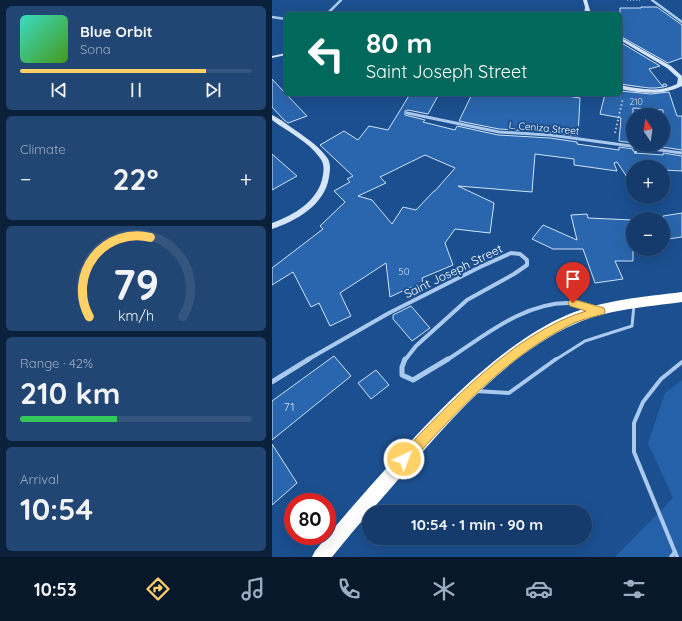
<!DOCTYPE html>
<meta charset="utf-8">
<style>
body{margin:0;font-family:Quicksand,sans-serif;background:#214673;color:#f1f3f6;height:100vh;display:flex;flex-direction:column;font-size:15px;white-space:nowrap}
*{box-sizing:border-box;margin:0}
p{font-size:13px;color:#9dadc1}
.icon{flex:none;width:22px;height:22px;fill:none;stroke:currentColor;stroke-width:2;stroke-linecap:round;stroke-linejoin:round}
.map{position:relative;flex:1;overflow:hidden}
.panel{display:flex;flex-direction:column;gap:6px;padding:6px;background:#0b203b;width:272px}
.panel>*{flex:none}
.guide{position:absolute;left:12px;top:12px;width:338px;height:84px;border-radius:6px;box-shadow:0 4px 16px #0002,0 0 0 1px #33557e;background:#00695c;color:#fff;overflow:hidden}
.needle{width:26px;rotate:347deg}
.controls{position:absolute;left:354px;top:108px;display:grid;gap:8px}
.controls a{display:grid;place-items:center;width:44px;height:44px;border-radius:50%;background:#143b6b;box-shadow:0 4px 16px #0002,0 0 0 1px #33557e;font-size:20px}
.speed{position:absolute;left:12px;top:493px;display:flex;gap:8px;font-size:20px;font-weight:700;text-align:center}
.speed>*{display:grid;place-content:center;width:52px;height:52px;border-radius:50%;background:#143b6b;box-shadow:0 4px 16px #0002,0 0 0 1px #33557e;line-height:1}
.speed .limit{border:6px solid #d22;background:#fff;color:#111}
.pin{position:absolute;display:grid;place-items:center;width:34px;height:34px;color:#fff;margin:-41px -17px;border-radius:50% 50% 50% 0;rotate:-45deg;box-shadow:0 0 4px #0007}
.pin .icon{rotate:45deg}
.me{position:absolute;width:44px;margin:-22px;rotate:43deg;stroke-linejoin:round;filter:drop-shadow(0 0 3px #0008)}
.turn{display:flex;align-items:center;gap:14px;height:84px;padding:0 16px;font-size:18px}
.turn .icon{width:52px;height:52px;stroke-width:2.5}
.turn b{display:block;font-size:28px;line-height:34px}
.big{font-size:30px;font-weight:700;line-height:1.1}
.panel .widget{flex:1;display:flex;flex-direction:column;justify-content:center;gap:6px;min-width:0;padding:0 14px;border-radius:6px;background:#214673}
.panel .dial{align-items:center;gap:0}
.dial svg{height:104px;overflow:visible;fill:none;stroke:#33557e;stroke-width:7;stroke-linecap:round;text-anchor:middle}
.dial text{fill:#f1f3f6;stroke:none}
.song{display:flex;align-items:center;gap:12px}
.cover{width:48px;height:48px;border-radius:6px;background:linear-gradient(135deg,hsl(170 70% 55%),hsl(100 70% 35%))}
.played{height:4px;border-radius:2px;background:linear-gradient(90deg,#ffd166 80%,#33557e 80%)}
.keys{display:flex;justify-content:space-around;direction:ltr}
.heat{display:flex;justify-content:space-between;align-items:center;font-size:22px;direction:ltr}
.charge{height:6px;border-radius:3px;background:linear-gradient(90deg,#34c759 42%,#33557e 0)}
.trip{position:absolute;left:90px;top:505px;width:230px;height:40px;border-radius:20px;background:#143b6b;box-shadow:0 4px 16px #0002,0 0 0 1px #33557e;font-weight:700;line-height:40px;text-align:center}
.tabs{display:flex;height:64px;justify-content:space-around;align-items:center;background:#08182b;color:#9dadc1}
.tabs .icon{width:28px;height:28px}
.tabs .active{color:#ffd166}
.tabs b{font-size:18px;color:#f1f3f6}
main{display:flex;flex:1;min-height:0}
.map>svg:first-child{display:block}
.green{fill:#2461a8}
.building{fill:#2a66ad;stroke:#cfe3fa;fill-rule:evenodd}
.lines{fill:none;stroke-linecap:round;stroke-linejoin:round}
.path-far1{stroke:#a9c9ee;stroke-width:1.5;stroke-dasharray:1 2;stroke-linecap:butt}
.path{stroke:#a9c9ee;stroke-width:2;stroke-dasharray:1.5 2.5;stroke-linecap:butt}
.lane-far2{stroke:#a9c9ee;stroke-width:2}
.lane-far1{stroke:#a9c9ee;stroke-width:3}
.lane{stroke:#a9c9ee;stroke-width:4}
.street-far3{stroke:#a9c9ee;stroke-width:2.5}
.street-far2{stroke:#a9c9ee;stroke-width:3}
.street-far1{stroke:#a9c9ee;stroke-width:4}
.street{stroke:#a9c9ee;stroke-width:5}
.secondary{fill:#d6e6fa;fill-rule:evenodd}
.highway{fill:#fff;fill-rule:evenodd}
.route{fill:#ffd166;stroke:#a68842}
.labels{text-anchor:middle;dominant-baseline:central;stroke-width:4;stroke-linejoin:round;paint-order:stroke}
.far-number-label{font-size:9px;fill:#cad9ea}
.far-street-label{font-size:10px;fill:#fff;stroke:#1b4f8f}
.number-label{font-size:10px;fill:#cad9ea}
.street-label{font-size:12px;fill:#fff;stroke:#1b4f8f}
.near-number-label{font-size:12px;fill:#cad9ea}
</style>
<main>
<section class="panel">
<div class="widget">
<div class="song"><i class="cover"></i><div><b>Blue Orbit</b><p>Sona</p></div></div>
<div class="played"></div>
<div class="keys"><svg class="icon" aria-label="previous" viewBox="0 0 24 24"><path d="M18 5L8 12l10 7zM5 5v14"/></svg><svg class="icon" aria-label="pause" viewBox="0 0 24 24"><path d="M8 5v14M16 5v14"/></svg><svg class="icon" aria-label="next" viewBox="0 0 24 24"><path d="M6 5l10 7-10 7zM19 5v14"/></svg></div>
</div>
<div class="widget"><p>Climate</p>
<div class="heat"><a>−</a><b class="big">22°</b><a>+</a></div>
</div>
<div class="widget dial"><svg viewBox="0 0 100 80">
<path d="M14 69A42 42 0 1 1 86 69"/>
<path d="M14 69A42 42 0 0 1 61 8" stroke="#ffd166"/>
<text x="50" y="56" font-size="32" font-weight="700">79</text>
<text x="50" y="72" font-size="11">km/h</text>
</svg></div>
<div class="widget"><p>Range · 42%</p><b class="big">210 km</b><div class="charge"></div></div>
<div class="widget"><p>Arrival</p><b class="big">10:54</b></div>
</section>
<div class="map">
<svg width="410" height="557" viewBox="0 0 410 557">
<rect width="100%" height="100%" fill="#1b4f8f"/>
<path class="green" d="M410 380V557H343L401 498 376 443 393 393Z"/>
<g class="building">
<path d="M369 7H385L410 25V58L396 63 348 36V8H369Z"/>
<path d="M348 42 388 66 377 69 391 87V84H394L395 86 391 87 384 88H377L348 84Z"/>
<path d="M0 79 14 94 35 116 16 123 12 120 0 107Z"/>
<path d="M348 91 379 94 397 92 405 116H410V150L391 147V110L361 108V143L347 141 349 118 328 114 333 94H348Z"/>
<path d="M138 94H167L156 114 136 110 133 111V115L153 120 151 122 183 130 185 126 226 135 278 138 305 142V144L347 150V147L361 149V151L365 152 362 153 391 155V153L410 156V171L391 170V167H361V186L345 162 342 163 345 171 302 165V159L263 154 260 192 186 186 222 203 218 233 183 229 173 243 181 265 150 278 152 291 144 295 139 287 118 297 114 263 68 293 79 316 58 326 47 303 39 307 21 272 0 285V268L51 229 48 226 73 202 62 191 78 182 75 179 81 176 48 145 72 131 86 140 97 126 116 130ZM153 155 183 168 163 191H162L144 210 131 207 120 224 100 200 86 196 114 183 108 177Z"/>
<path d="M200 94H282L308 98 306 136 278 132 227 129 187 121Z"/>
<path d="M0 154 25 176 0 190Z"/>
<path d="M410 213V237L396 239 391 231V216Z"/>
<path d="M315 214 316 218 361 220V261H343L351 279 323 283 311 249H281L260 239 271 225 305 240 299 215Z"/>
<path d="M139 306 158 328 140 341 121 319V315Z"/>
<path d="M62 356 79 376 0 440V401Z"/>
<path d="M104 370 117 385 99 399 86 383Z"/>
<path d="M0 444 25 483 0 505Z"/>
</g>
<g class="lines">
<path class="path-far1" d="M355 0H369"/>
<path class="path" d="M343 133 351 98"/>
<g class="lane-far2">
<path d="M116 14 117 12"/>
<path d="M313 14 314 7"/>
</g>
<path class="lane-far1" d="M283 360 313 341 360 326 362 305"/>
<g class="lane">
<path d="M204 391 237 393 284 359"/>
<path d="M399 557 403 552"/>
<path d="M405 557 362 452V423L371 402 389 379 410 362"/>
</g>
<g class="street-far3">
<path d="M380 0 410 22"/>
<path d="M55 14 69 0"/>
<path d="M0 17 14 19"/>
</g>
<path class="street-far2" d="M135 113 227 132 278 135 410 153"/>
<g class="street-far1">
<path d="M35 360 117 313 208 267 239 253 248 254 255 260V265L242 274 195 300 144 346 133 360"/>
<path d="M175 360C211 337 253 301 299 303 306 303 313 307 320 309"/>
</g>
<g class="street">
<path d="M133 359 130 367V375L141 380 176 359"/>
<path d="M0 382 37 359"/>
</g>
<g class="secondary">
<path d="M311 0H315L319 14H315Z"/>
<path d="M348 37 399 66 410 76V86C389 96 370 93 348 89V85C368 89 387 93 405 84L406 78 395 68 348 40Z"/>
<path d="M14 53V55L0 58V56Z"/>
<path d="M0 115C9 119 18 127 26 132 36 139 49 148 56 159 59 165 58 171 57 177 53 205 24 221 0 229V223C22 215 47 201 51 175 52 169 52 163 48 158 36 141 16 132 0 120Z"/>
</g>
<path class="highway" d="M410 292V302C375 307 336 309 303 324 235 354 179 419 131 474 107 502 83 528 60 557H40L43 551C68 520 94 491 120 462 167 410 230 343 295 315 331 300 371 297 410 292Z"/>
</g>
<path class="route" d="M301 299 332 308 333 311 332 314C321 317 310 319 300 324 235 356 185 411 137 464L132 465 128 464 126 459 128 455C179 402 242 333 314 311L298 306 296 303 298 300Z"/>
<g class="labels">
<g class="far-number-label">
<text x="364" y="101">210</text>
</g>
<g class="far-street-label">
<text transform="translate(272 128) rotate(5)">L. Ceniza Street</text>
</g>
<g class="number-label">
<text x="132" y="271">50</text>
</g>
<g class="street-label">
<text transform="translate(181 271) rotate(-26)">Saint Joseph Street</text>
</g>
<g class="near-number-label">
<text x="17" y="406">71</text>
</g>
</g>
</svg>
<div class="controls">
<a><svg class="needle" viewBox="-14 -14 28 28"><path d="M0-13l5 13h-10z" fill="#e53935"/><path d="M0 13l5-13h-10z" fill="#9dadc1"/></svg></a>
<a>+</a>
<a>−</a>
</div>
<div class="speed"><div class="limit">80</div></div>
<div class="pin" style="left:301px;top:303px;background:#d93025"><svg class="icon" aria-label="arrive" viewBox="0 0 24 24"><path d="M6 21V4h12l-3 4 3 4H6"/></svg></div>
<svg class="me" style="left:132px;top:459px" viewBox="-20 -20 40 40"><circle r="17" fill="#ffd166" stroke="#fff" stroke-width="3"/><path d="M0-11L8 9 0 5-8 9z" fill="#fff"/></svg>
<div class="trip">10:54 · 1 min · 90 m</div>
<div class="guide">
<div class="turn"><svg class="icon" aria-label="left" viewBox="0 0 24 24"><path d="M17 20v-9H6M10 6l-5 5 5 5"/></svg><div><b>80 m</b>Saint Joseph Street</div></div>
</div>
</div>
</main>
<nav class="tabs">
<b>10:53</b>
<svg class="icon active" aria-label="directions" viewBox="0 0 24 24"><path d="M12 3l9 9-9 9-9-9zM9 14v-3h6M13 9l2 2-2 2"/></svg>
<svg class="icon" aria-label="music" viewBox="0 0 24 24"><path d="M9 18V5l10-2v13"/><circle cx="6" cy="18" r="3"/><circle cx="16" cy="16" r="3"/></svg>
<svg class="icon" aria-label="phone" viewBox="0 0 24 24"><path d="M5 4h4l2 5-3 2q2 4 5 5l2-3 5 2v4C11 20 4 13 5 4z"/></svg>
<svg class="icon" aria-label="climate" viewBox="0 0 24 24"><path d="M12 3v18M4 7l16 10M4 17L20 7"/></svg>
<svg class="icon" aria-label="car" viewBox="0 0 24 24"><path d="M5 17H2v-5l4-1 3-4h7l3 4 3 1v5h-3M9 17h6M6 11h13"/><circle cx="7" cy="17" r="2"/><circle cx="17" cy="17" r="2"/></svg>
<svg class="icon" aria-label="filters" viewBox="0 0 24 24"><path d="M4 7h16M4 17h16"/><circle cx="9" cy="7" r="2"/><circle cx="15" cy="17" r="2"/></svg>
</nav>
